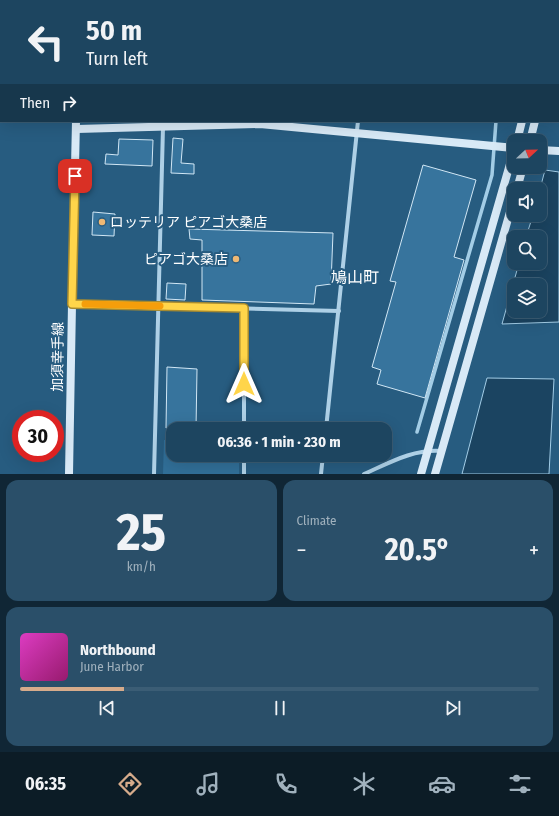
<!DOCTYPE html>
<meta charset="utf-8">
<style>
body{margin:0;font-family:"Fira Sans Condensed","Noto Sans JP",sans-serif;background:#2a4f69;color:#f1f3f6;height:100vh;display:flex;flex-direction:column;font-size:15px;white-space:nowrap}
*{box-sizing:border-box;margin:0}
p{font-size:13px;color:#a0b1bd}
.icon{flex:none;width:22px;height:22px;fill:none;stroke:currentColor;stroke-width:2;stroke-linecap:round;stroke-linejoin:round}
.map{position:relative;height:474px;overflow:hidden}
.drawer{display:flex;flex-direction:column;gap:6px;padding:6px;background:#102635;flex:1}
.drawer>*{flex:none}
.top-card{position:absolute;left:0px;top:0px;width:559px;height:122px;box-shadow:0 4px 16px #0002,0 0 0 1px #3b5d75;background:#1d4560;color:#f1f3f6;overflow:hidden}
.needle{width:26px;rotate:68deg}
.controls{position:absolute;left:507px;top:134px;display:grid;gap:8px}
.controls a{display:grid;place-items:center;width:40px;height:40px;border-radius:8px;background:#1d4560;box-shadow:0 4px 16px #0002,0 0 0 1px #3b5d75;font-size:20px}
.speed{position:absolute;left:12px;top:410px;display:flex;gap:8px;font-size:20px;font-weight:700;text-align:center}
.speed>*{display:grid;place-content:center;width:52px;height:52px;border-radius:50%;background:#1d4560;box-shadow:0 4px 16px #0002,0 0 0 1px #3b5d75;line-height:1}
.speed .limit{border:6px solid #d22;background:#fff;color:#111}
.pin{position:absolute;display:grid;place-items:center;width:34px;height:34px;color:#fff;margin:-17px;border-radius:8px;box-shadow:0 2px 6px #0006}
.me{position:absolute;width:44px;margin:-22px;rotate:0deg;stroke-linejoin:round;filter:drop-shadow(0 0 3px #0008)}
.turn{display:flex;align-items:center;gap:14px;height:84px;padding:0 20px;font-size:18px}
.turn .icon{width:52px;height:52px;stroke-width:2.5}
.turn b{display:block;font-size:28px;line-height:34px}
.then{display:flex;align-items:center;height:38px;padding:0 20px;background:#0003;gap:8px;font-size:15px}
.big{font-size:30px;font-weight:700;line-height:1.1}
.drawer .tile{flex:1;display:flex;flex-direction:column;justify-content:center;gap:6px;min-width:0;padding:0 14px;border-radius:12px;background:#2a4f69}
.drawer .dial{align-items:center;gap:0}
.dial b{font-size:52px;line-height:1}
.song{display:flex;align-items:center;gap:12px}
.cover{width:48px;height:48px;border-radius:6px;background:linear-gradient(135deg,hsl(310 70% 55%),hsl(320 70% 35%))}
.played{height:4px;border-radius:2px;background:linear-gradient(90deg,#d6ab8b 20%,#3b5d75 20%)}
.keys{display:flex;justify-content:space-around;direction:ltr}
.heat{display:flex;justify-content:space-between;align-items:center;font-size:22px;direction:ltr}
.drawer .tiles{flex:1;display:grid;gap:6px;grid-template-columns:1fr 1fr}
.tile:last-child{grid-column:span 2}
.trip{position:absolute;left:166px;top:422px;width:226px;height:40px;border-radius:12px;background:#1d4560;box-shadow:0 4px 16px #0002,0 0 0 1px #3b5d75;font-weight:700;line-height:40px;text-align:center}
.tabs{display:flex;height:64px;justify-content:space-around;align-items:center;background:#0c1c26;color:#a0b1bd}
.tabs .icon{width:28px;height:28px}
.tabs .on{color:#d6ab8b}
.tabs b{font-size:18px;color:#f1f3f6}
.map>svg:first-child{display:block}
.green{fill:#316f98}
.water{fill:#1b4461;stroke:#a3cde6;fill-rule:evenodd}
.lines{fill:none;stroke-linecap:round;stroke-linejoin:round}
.stream{stroke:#a3cde6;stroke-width:3.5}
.building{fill:#37749d;stroke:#d1e7f5}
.street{stroke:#aed0e6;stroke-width:4}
.secondary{stroke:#d8e9f6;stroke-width:8}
.route-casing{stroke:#a68a30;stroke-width:10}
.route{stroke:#ffd54a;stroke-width:7}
.slow{stroke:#f59e0b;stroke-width:7}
.poi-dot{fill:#eeb874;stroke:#275c80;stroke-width:1.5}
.labels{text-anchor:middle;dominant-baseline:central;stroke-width:4;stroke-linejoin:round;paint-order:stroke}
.poi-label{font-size:14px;fill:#fff;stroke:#275c80;text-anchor:start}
.street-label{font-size:14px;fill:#fff;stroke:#275c80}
.quarter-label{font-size:16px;fill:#fff;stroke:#275c80}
</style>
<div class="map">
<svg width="559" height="474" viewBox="0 0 559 474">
<rect width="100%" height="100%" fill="#275c80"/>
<path class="green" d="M164 440H173V455H239V474H163Z"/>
<g class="water">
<path d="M545 170 559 172V322L502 324 519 263H540V237H526L533 215H540V189ZM514 285H540V311H514Z"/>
<path d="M487 378 554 379 549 474H462Z"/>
</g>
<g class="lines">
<g class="stream">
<path d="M509 1V0"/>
<path d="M417 432 492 175 496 121"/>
</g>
</g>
<g class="building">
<path d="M173 138 183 139 181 163 194 164V174L171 173Z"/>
<path d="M119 139 153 140 152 166 105 164 106 154 118 155Z"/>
<path d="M423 165 476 180 454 257 464 260 425 398 377 384 381 370 372 367 396 282 390 281Z"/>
<path d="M93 212 115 214 114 236 92 235Z"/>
<path d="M189 229 333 233 331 284 316 286 314 304 202 300V240L190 239Z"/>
<path d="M167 283 186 284 185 300 166 299Z"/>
<path d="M167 367 197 369 196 429 166 428Z"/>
</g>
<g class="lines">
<g class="street">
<path d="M374 0V1"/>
<path d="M72 304 339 311"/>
<path d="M244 308V429"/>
<path d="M326 429 358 121"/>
<path d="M244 455V474"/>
<path d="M154 474 163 127"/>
<path d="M321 474 323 455"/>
<path d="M364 474C389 463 413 449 441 451"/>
</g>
<g class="secondary">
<path d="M71 0V1"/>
<path d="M556 1V0"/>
<path d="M558 40 559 37"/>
<path d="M77 129 260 124 514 148"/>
<path d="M517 141 522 121"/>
<path d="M530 141 535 121"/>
<path d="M540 150 559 151"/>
<path d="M517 189 523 167"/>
<path d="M69 474 72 304 76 121"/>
<path d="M421 474 514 150"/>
<path d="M435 474 514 198"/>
</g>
</g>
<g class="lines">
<defs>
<path id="route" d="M75 176 72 304 244 308V384"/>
</defs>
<use href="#route" class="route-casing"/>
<use href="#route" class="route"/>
<path class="slow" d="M85 304 160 306"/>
</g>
<g class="poi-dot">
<circle cx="102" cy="222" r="4"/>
<circle cx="236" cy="259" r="4"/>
</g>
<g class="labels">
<g class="poi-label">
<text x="110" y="222">ロッテリア ピアゴ大桑店</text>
<text x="228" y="259" text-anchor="end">ピアゴ大桑店</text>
</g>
<g class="street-label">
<text transform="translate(58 357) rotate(-89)">加須幸手線</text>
</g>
<g class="quarter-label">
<text x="355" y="277">鳩山町</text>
</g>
</g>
</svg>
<div class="controls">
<a><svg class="needle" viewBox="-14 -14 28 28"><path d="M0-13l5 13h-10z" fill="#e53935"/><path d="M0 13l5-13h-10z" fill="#a0b1bd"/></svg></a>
<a><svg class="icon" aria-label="sound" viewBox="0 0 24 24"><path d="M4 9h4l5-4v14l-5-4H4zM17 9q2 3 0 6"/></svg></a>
<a><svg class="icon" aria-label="search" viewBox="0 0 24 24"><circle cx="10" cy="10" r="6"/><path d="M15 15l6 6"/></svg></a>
<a><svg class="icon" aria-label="layers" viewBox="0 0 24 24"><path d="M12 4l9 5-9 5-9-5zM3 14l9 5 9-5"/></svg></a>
</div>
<div class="speed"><div class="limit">30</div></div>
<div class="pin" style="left:75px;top:176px;background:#d93025"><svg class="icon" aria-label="arrive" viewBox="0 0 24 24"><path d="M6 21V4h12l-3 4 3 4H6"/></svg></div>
<svg class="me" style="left:244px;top:384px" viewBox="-20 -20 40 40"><path d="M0-17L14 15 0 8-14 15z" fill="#ffd54a" stroke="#fff" stroke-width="4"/></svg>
<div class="trip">06:36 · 1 min · 230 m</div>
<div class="top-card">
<div class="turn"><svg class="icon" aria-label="left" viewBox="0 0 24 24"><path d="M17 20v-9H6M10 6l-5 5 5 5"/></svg><div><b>50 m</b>Turn left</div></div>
<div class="then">Then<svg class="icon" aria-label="right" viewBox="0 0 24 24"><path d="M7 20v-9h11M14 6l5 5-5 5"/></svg></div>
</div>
</div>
<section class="drawer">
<div class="tiles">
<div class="tile dial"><b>25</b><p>km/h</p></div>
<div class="tile"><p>Climate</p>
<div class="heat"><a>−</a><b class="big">20.5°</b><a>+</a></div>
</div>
<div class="tile">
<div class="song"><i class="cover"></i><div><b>Northbound</b><p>June Harbor</p></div></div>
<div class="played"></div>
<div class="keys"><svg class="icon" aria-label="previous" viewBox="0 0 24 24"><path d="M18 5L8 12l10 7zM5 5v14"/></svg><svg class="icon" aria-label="pause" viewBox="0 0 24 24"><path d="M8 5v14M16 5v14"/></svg><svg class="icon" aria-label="next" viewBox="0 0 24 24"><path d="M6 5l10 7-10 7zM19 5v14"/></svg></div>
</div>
</div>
</section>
<nav class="tabs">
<b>06:35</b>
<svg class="icon on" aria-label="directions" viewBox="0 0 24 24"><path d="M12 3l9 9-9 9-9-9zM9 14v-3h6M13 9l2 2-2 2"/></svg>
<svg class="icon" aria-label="music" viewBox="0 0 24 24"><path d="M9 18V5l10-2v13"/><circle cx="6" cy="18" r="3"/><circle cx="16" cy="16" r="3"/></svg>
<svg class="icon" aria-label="phone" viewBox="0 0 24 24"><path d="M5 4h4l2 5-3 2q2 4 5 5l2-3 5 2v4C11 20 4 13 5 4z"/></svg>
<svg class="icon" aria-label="climate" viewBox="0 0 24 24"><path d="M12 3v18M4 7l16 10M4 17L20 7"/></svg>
<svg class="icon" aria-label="car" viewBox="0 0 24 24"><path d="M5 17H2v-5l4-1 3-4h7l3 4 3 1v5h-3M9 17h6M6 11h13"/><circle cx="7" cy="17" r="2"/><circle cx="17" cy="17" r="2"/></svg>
<svg class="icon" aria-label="filters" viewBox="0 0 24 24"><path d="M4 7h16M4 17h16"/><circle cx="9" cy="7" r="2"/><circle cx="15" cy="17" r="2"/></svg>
</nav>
